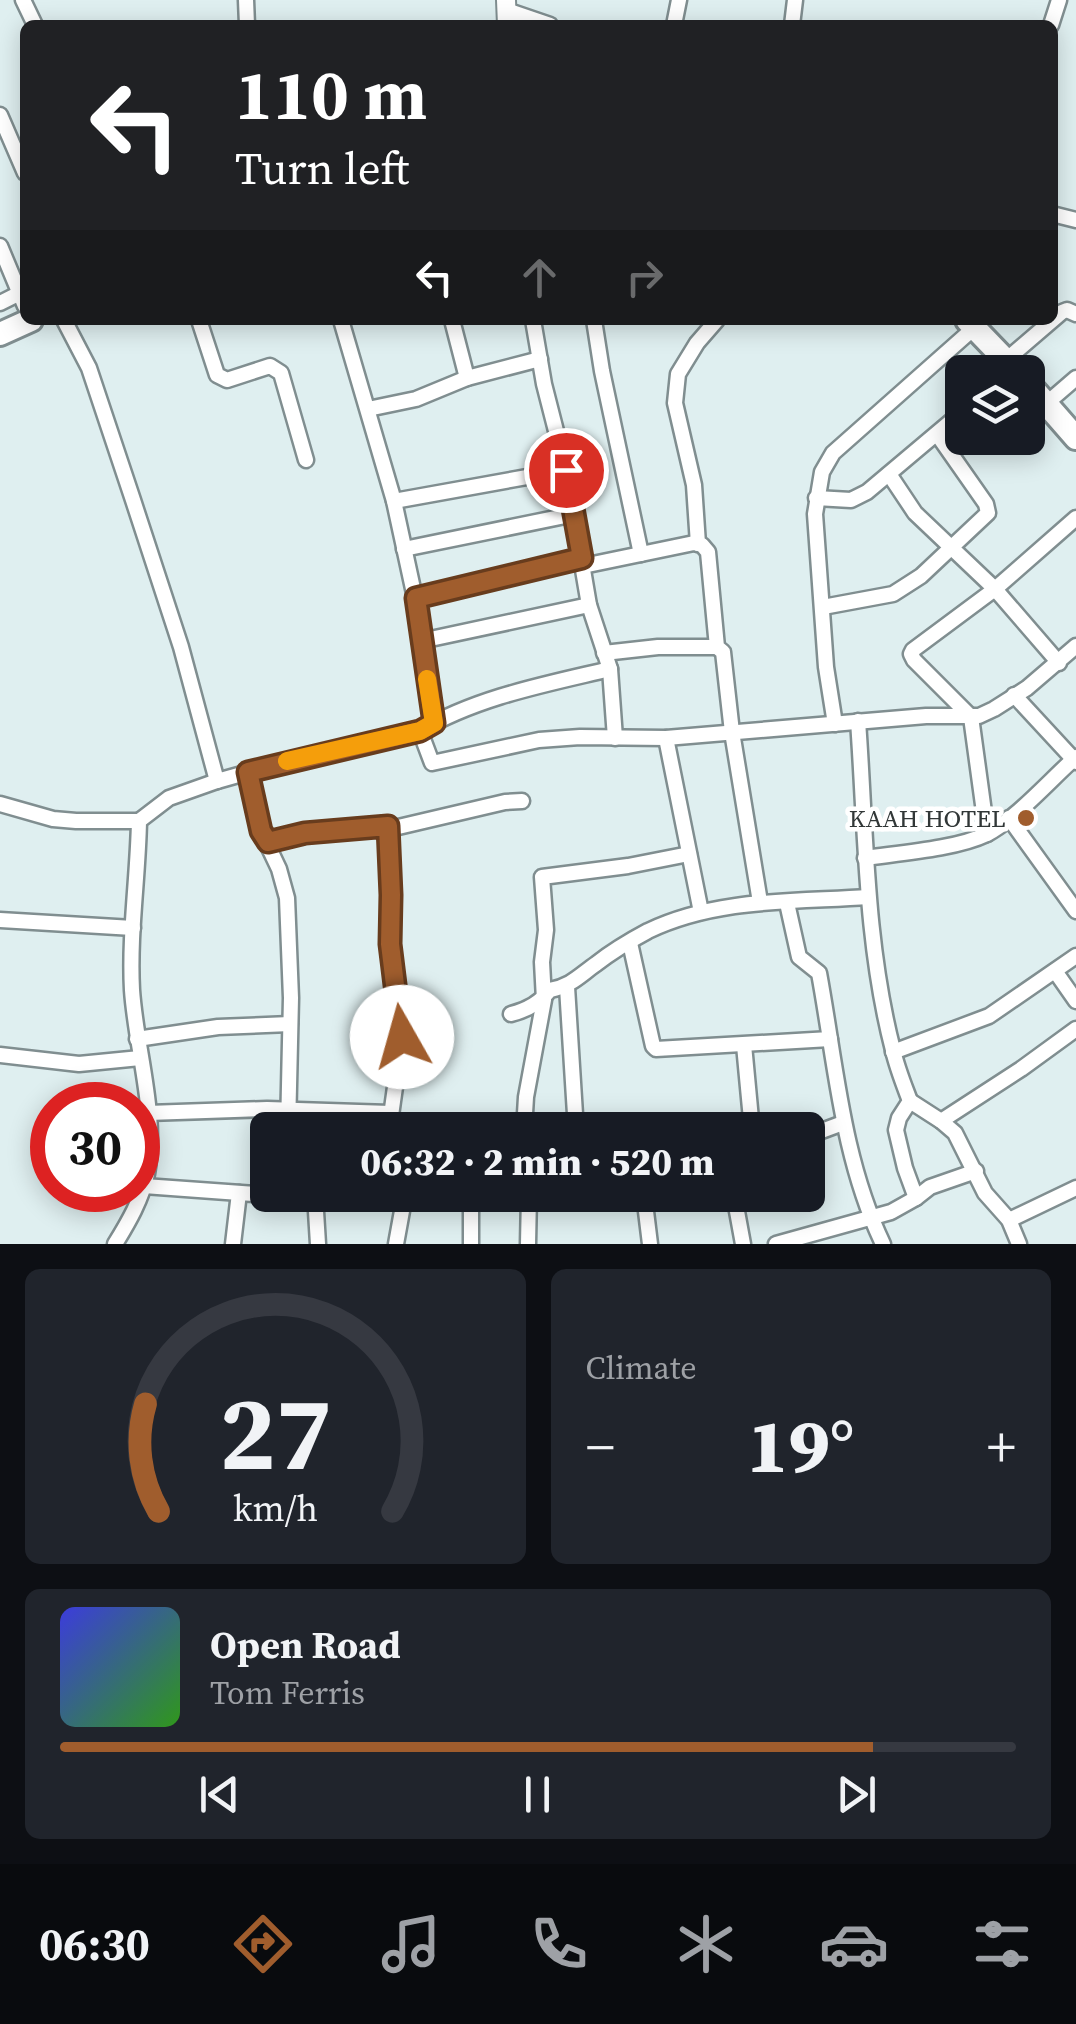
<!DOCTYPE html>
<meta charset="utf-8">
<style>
body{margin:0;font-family:"Source Serif 4",serif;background:#20242c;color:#f1f3f6;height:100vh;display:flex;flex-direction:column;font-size:38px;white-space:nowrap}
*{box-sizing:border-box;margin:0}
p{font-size:32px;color:#9ea1a6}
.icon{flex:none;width:55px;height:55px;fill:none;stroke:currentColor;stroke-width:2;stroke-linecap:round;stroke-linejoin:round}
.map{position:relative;height:1244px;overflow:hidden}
.sheet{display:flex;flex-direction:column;gap:25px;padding:25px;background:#0d0f14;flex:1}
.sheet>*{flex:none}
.hud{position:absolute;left:20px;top:20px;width:1038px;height:305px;border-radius:15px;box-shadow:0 5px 25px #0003;background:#202124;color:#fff;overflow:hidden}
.buttons{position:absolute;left:945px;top:355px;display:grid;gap:20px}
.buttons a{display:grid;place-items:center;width:100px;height:100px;border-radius:15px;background:#171b24;box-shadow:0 5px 25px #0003;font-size:50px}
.speed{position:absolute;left:30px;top:1082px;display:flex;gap:20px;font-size:50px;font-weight:700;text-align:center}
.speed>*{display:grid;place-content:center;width:130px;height:130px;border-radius:50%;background:#171b24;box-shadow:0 5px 25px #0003;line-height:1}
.speed .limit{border:15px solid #d22;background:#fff;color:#111}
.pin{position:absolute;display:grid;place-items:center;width:85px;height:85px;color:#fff;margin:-42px;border:5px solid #fff;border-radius:50%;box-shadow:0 2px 10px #0007}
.me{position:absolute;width:110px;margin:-55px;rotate:353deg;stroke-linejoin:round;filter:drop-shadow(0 0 8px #0008)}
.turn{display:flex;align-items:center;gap:35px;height:210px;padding:0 50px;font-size:45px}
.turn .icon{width:130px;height:130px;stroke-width:2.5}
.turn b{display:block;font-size:70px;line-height:85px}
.lanes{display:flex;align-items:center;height:95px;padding:0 50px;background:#0003;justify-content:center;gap:50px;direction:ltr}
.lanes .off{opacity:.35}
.big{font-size:75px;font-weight:800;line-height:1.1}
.sheet .card{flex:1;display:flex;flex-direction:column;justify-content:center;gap:15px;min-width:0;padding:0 35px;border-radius:15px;background:#20242c}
.sheet .dial{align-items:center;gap:0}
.dial svg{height:260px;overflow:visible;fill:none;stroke:#363941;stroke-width:7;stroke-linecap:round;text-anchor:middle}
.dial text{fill:#f1f3f6;stroke:none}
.song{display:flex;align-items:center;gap:30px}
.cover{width:120px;height:120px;border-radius:15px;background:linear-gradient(135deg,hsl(240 70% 55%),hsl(110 70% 35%))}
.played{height:10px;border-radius:5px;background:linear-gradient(90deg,#a05d2d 85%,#363941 85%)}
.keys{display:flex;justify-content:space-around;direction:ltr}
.heat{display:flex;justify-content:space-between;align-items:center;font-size:55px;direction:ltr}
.sheet .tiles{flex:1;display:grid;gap:25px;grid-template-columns:1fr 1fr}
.card:last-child{grid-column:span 2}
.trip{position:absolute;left:250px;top:1112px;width:575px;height:100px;border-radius:15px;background:#171b24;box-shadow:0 5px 25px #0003;font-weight:800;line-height:100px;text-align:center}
.menu{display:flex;height:160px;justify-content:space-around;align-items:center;background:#090b0e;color:#9ea1a6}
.menu .icon{width:70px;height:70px}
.menu .selected{color:#a05d2d}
.menu b{font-size:45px;color:#f1f3f6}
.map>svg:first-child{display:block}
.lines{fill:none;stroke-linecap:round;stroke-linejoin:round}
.minor-casing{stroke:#808e90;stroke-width:19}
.tertiary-casing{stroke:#808e90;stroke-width:22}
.primary-casing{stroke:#808e90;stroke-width:28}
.minor{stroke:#fff;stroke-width:14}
.tertiary{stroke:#fff;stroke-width:18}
.primary{stroke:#fff;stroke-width:22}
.route-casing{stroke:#683c1d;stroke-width:25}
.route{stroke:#a05d2d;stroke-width:18}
.slow{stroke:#f59e0b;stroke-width:18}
.poi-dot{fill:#a05d2d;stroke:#fff;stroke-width:4}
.labels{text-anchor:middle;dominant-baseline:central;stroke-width:9;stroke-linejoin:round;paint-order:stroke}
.poi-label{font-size:25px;fill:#313737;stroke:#fff;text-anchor:end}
</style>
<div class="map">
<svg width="1076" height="1244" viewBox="0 0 1076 1244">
<rect width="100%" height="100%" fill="#dfeff0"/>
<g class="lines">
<defs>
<g id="minor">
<path d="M23 0 35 25"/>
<path d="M246 0 247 25"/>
<path d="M506 10 550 25"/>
<path d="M674 25 679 0"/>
<path d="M792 25 795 0"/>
<path d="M1051 25 1059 0"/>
<path d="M0 115 25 173"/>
<path d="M1052 214 1076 220"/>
<path d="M0 246 25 306"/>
<path d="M0 303 20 293"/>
<path d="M64 320 89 368 133 500 181 647 217 781"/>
<path d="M199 320 217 375 227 380 270 366 281 373 306 460"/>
<path d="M341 320 394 501 415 598 434 723"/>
<path d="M452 320 467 378"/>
<path d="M533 320 544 384 566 470 589 605 610 669 615 738"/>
<path d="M594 320 602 371 641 554"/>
<path d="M1006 360 1062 312 1067 310 1076 314"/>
<path d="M1047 403 1076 378"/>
<path d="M368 409 416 399 467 378 540 359"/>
<path d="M889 474 915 513 995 589 1059 663"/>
<path d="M816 498 851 500 867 492 962 412"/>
<path d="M394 501 566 470"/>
<path d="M698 544 694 485 675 403 678 374 697 343 717 320"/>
<path d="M404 549 575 514"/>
<path d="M583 566 694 543 702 545 708 552 717 647 723 652 732 732 760 902"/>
<path d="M415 598 581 557"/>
<path d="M823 607 893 594 921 576 988 513 986 504 937 434"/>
<path d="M421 641 589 605"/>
<path d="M604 653 658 647H717"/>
<path d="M1014 695 1076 762"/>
<path d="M858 721C866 831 865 942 893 1050 897 1068 904 1085 910 1101L899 1118 896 1130 905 1168 916 1198"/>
<path d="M835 724 826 667 815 514 822 472 833 453 974 328"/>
<path d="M420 731 432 763 539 740 580 737 666 738 926 716H979L994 709 1027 688 1076 646"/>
<path d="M666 738 701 912"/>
<path d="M248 772 261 831 279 869 287 898 291 998 288 1130"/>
<path d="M0 804 53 819 76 821H139"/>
<path d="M1009 818 1076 911"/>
<path d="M388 826 391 895 390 944 396 993 402 1017V1037L389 1130"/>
<path d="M987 834 971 717 914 660 911 654 913 650 995 589 1076 518"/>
<path d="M268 841 305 833 388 826 394 828 505 802 522 801"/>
<path d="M865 858C900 853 956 849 987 834 1017 818 1050 780 1076 757"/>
<path d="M787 903 799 957 819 973C836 1065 842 1158 883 1244"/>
<path d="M0 920 133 928"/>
<path d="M630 943 653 1046 656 1049 830 1039"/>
<path d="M1055 971 1076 1001"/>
<path d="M567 987 576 1130"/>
<path d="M511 1014C527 1010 540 1003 550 990 571 986 579 976 596 964 610 953 633 939 648 931 717 898 794 902 868 897"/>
<path d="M137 1039 218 1027 290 1024"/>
<path d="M744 1045 752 1130"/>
<path d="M893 1052 989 1016 1076 956"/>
<path d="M0 1055 79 1064 140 1058"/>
<path d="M910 1101 941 1121 955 1133 985 1193 1009 1220 1019 1244"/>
<path d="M148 1113 267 1109 390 1113"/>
<path d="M941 1121 1021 1069 1076 1029"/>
<path d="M524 1130 526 1097 544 1000 542 962 546 930 542 877 628 866 689 854"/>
<path d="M808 1136 843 1123"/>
<path d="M144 1186 268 1195"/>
<path d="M275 1195H535"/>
<path d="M315 1195 318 1244"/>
<path d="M471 1195V1244"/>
<path d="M644 1195 650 1244"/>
<path d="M734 1195 743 1244"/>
<path d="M1009 1220 1076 1188"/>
<path d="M115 1244C128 1223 142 1199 147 1174 158 1114 136 1050 132 990 129 934 138 877 139 821L169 798 217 781 281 763 420 731C477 697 547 684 610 669"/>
<path d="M233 1244 239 1193"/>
<path d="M396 1244 402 1211 399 1195"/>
<path d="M528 1244 529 1195"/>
<path d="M776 1244 891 1212 916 1198 930 1187 976 1171"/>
</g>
<path id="tertiary" d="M506 0 507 25"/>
<g id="primary">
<path d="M967 320 1017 372"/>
<path d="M0 334 31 320"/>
<path d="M1028 383 1076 438"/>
</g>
</defs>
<use href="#minor" class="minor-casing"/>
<use href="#tertiary" class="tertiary-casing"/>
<use href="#primary" class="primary-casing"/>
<use href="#minor" class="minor"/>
<use href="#tertiary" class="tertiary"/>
<use href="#primary" class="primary"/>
</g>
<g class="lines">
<defs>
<path id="route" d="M402 1037V1016L396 993 390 944 391 895 388 826 305 833 268 842 261 831 248 772 420 731 434 723 416 598 582 558 566 470"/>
</defs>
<use href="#route" class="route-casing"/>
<use href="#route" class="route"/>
<path class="slow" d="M287 761 420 731 434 723 427 679"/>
</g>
<circle class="poi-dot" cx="1026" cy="818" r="10"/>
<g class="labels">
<g class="poi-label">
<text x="1006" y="818">KAAH HOTEL</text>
</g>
</g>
</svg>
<div class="buttons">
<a><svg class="icon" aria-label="layers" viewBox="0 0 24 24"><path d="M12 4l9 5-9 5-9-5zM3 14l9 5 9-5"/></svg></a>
</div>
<div class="speed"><div class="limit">30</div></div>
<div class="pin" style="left:566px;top:470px;background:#d93025"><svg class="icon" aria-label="arrive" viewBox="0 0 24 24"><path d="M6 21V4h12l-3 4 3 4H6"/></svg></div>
<svg class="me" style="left:402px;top:1037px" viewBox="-20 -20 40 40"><circle r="19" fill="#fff"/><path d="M0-13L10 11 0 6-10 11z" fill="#a05d2d"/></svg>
<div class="trip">06:32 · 2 min · 520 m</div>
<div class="hud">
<div class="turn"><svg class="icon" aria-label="left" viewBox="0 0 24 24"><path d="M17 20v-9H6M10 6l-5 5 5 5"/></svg><div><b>110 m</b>Turn left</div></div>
<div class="lanes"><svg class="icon" aria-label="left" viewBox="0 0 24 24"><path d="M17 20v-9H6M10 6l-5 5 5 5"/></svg><svg class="icon off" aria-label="ahead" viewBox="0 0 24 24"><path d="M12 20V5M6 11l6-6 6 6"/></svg><svg class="icon off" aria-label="right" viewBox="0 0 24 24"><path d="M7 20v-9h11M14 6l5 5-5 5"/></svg></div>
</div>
</div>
<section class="sheet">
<div class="tiles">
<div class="card dial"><svg viewBox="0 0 100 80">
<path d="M14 69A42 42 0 1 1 86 69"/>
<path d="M14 69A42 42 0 0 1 10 36" stroke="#a05d2d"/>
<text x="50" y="56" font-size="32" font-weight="700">27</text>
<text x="50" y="72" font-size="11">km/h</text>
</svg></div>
<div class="card"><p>Climate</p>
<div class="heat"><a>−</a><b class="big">19°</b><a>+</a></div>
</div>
<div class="card">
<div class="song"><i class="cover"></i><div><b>Open Road</b><p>Tom Ferris</p></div></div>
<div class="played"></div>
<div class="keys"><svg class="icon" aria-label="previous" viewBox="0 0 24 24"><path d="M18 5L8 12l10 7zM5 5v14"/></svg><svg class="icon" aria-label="pause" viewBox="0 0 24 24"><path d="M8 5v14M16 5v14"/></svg><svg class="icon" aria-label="next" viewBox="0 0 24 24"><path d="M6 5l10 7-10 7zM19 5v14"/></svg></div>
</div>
</div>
</section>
<nav class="menu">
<b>06:30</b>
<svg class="icon selected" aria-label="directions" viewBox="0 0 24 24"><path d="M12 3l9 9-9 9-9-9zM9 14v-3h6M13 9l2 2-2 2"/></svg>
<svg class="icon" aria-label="music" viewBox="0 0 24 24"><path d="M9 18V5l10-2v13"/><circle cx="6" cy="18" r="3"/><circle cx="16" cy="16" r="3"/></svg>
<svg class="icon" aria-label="phone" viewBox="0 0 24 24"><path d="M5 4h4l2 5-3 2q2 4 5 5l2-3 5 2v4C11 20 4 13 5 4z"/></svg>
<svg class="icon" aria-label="climate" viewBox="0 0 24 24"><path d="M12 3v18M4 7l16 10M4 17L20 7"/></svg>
<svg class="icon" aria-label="car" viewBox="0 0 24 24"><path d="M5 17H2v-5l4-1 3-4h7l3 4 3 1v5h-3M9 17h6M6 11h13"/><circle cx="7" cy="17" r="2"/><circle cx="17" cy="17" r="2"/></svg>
<svg class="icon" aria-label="filters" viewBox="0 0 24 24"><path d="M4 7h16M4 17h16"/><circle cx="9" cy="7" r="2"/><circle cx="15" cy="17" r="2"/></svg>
</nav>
